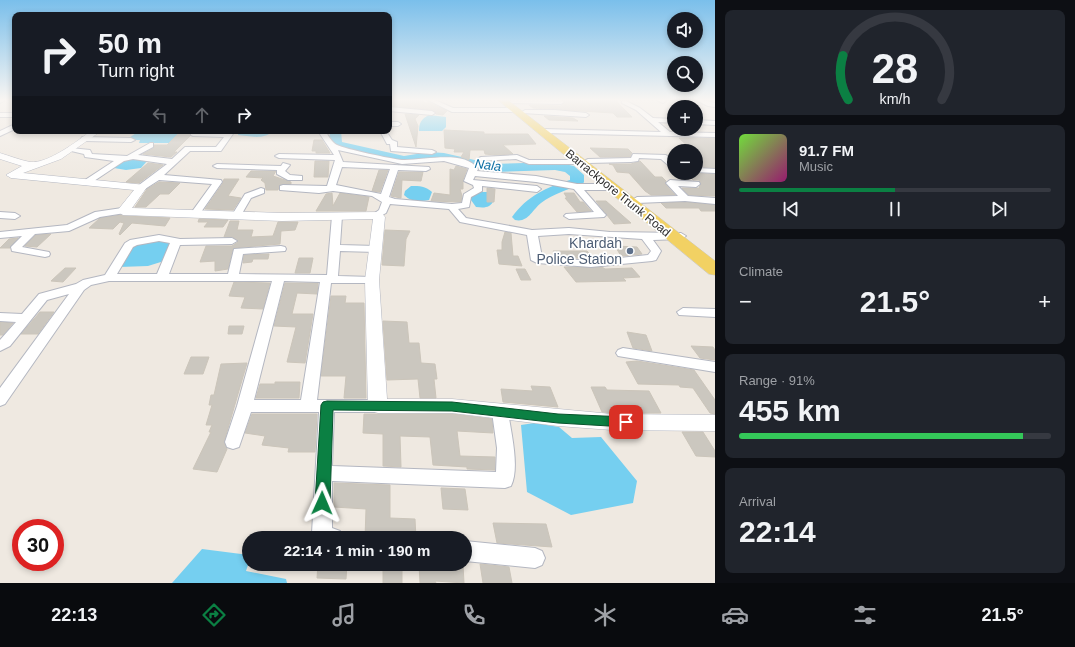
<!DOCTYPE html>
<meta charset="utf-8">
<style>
body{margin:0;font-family:Helvetica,sans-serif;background:#20242c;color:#f1f3f6;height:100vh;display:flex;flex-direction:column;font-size:15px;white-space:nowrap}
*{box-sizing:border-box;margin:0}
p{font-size:13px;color:#9ea1a6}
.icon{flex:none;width:22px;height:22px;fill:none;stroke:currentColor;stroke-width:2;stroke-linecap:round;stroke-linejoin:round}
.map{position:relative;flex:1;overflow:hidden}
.details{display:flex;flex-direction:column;gap:10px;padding:10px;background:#0d0f14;width:360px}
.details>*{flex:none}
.top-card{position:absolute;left:12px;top:12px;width:380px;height:122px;border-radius:8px;box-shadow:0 2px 6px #0003;background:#171b24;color:#f1f3f6;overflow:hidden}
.controls{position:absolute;left:667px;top:12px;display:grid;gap:8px}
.controls a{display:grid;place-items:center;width:36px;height:36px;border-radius:50%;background:#171b24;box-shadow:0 2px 6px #0003;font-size:20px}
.speed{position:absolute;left:12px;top:519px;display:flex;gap:8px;font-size:20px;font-weight:700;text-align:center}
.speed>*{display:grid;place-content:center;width:52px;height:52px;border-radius:50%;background:#171b24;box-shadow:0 2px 6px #0003;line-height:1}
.speed .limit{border:6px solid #d22;background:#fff;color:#111}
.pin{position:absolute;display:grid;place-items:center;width:34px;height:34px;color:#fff;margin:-17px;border-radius:8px;box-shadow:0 2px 6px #0006}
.me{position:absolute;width:44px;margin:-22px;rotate:1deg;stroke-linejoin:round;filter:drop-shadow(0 0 3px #0008)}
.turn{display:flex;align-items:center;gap:14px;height:84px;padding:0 20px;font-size:18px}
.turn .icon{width:52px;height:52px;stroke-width:2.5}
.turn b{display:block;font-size:28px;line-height:34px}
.lanes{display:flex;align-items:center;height:38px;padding:0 20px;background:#0003;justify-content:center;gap:20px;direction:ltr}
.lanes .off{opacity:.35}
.big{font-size:30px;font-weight:700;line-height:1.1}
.details .tile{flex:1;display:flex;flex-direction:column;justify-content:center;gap:6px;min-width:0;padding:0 14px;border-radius:8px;background:#20242c}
.details .dial{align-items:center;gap:0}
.dial svg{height:104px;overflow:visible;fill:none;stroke:#363941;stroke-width:7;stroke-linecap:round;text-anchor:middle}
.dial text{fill:#f1f3f6;stroke:none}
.song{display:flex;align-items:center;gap:12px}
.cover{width:48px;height:48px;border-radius:6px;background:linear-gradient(135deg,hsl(100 70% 55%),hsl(320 70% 35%))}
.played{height:4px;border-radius:2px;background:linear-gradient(90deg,#0b8043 50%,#363941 50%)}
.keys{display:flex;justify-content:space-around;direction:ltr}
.heat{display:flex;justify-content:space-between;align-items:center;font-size:22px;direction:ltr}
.charge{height:6px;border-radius:3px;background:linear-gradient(90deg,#34c759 91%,#363941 0)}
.trip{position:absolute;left:242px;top:531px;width:230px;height:40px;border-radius:20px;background:#171b24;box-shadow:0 2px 6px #0003;font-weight:700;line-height:40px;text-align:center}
.tabs{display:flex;height:64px;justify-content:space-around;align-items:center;background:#090b0e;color:#9ea1a6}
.tabs .icon{width:28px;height:28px}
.tabs .current{color:#0b8043}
.tabs b{font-size:18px;color:#f1f3f6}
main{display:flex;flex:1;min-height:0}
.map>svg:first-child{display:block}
.water{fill:#75cff0}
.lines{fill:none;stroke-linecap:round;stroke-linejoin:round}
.river{fill:#75cff0;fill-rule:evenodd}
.building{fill:#cbc7bf;stroke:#cbc5ba}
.minor-casing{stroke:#b4b7c1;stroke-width:2}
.tertiary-casing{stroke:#b4b7c1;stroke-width:1}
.primary-casing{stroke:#c9c9c9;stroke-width:1}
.minor{fill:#fff;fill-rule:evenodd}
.tertiary{fill:#fff;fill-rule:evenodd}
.primary{fill:#f2d163;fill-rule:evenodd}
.route{fill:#0b8043;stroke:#07532c}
.service-dot{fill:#5c6f8a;stroke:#fff;stroke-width:1.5}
.labels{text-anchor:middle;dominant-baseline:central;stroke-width:3.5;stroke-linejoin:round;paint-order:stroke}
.far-street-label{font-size:12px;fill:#2e2e2e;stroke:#fff}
.far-water-label{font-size:13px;font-style:italic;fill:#0d6fa3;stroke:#fff}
.service-label{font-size:14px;fill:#4e5e75;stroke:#fff;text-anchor:end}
</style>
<main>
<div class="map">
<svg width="715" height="583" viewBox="0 0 715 583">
<rect width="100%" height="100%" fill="#efe9e1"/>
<g class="water">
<path d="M429 115 446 117V127L442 131H419C419 123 421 119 429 115Z"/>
<path d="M139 131H181L170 143H139L140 140H126Z"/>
<path d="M239 131H272V132C263 140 249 136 238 135Z"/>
<path d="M133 159 147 161 141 168 126 170 114 168 119 163Z"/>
<path d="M411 186C420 186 425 186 432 192L429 200C420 202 411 202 404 195L405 191Z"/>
<path d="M480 192H489L494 200C490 208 485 208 476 207L471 200 470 195Z"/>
<path d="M156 239 171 243 164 261 148 266 119 267 135 243Z"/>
<path d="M534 423 559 427 572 438 601 437 637 481 633 503 571 515 527 492 521 425Z"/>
<path d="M202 549 249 555V562L246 571 286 579 287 583H172Z"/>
</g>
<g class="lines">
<path class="river" d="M331 131H341L342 142 404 156 429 152 444 153 492 164 555 162 574 166 584 175V182L582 185C568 189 553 194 541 203 532 210 528 223 515 220L512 217C527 196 547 187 570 180V176L565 172 555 170 492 172 444 161 429 160 404 164 333 146 329 137Z"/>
</g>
<g class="building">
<path d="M389 100H423L424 103H430L447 111 443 115 436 114V113L432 110 389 106Z"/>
<path d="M563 100H615L632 117H617L613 113 533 108 529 105 561 106 565 102Z"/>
<path d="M405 114 419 115 415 119 418 126 416 147Z"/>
<path d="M544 116 573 118 578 121 549 120Z"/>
<path d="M444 130 484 132V134H528L536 144 503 145 513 154 495 155 485 154 484 150H470L469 160 461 157 464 152H454L455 149 445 148Z"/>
<path d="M180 132 190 133V136L174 152H177L171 157 143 154 154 148V145H167Z"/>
<path d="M679 138H715V168L696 167V159H701L696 154V151H693Z"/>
<path d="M314 140H322L330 153H316V151H312Z"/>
<path d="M590 148 628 149 632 153 630 157H600Z"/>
<path d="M315 161H329L328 177H314Z"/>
<path d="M640 161 655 177H662L666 181 665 184 675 195H651L645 191 629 173 617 172 613 165 609 164H631Z"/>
<path d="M148 163 163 165 139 183 126 182Z"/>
<path d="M456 166 467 169 463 180V189H460L462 196 461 202 431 201 434 193 450 195V169L454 170Z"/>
<path d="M379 170H388L380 192 372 191Z"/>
<path d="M251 171H276L273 176 291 182V184L280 185 278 190H266L265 183 261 180 263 178 246 177Z"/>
<path d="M399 172H423L421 181 402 180 401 198 391 196Z"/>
<path d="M686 173 715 174V196L689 195 682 188H700L699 187 701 184 699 180H693Z"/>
<path d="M224 179H239L228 196 241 198 233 210 205 209 223 183Z"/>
<path d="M159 182 180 183 169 194H160L146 207H135L147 189Z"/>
<path d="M487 188 495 189 494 202H487Z"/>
<path d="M332 193 333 206 340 193 369 197 366 211H316L326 194Z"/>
<path d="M564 193H574L580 202H583L591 211 577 212 565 198H567Z"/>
<path d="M596 201H606L631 223 614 224Z"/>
<path d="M685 202 715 205V211H701L699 208H666L661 203Z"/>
<path d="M121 215 123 216 170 218 165 226 132 223 120 235 119 234 124 223 120 222 113 229 89 228 100 218Z"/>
<path d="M199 219 228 220 223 227H204L208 222H198Z"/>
<path d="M230 221H239L237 230H253L251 237 273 236 278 222H298L295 230 281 231 280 244 233 248 228 269 215 271V261L200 262 206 246H232L238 242 233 237H224Z"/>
<path d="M385 230 410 231 406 239 404 266 382 265Z"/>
<path d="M505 232 511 233 513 256H518L522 266 499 264 497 250H502V242Z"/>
<path d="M51 234 37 247 25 246 36 235Z"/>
<path d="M18 238 10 248H0L9 239Z"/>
<path d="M615 246 637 247 642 254 621 256Z"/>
<path d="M553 251H587L595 259 557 257Z"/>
<path d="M269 254 268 259H253L252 262 243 263 244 255Z"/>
<path d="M299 258H313L310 273H295Z"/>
<path d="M564 267H602L605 269 632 268 640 277 623 278 626 281 576 282Z"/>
<path d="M65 268H76L63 282 51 281Z"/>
<path d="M516 269H525L531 280H521Z"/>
<path d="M234 282 270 283 263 309 241 308 245 297 229 296Z"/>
<path d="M285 283H318L317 294 297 293 292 314H313L305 363 287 362 296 327 274 326Z"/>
<path d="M331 296H346L345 303H364L366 398H344L346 376H321Z"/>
<path d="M40 312H54L38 334H21Z"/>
<path d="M383 321 407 322 409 343H419L421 363 435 364 437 379H434L436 398H420L418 379 387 380Z"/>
<path d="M0 322 13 323 3 335H0Z"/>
<path d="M229 326H244L242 334H228Z"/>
<path d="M627 332 646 335 652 351 633 348Z"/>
<path d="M691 346 713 347 715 350V360L700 358Z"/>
<path d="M191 357H209L203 374H184Z"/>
<path d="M637 361 694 370 715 400V414L710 413 693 388 680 387 679 385 638 384 626 362Z"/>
<path d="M247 363 224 442 227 449 217 472 193 469 211 432H209L212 425H206L212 405H209L211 395H214L221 364Z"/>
<path d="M275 382H300L299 398H256L260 384H275Z"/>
<path d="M531 386 550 387 558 407 503 402 501 389 533 391Z"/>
<path d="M591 387H605L607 390 649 391 661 413H641L639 409 615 408 617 413 602 412Z"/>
<path d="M252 414H317L315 452H288L289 448 262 445 265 436 245 433Z"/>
<path d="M364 414H452L492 419 493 433 457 431 460 456 495 457V470L467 469V467L433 465 430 437 400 436 401 467 383 466V434L363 433Z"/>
<path d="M682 432H703L715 451V457L696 456Z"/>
<path d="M334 483 390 485V518L415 519 416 538H365L366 509 334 507Z"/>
<path d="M441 488 465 489 468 510 443 509Z"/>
<path d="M493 523 546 524 552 547 497 543Z"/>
<path d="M318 564H347L346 579 317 578Z"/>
<rect x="383" y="564" width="19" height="19"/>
<path d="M419 564H463L464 583 435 581 436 583H420Z"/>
<path d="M480 564 509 567 512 583H483Z"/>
</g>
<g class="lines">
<defs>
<g id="minor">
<path d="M0 100H5L0 103Z"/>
<path d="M428 100H435L453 108H516L519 110 516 112H452Z"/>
<path d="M512 100H561L564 102 561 104 510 103V101Z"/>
<path d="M624 100 640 108 653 118 674 119V123L658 122 670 132 715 133V137L543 133 540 131 543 129 661 132 636 110 622 103V101Z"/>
<path d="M657 100H665L666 101 663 103Z"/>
<path d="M696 100H703L715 103V107L708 106Z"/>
<path d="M389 107 432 111 435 113 432 115 389 111Z"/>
<path d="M525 110H555L586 113 589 115 586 117 523 113 522 112Z"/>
<rect x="0" y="113" width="15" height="4"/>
<path d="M696 120 715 121V125L696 124Z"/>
<path d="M389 122H398L401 124 398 126H389Z"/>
<path d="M15 124V129L0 136V131Z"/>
<path d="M228 131H235L221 151H190L164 175 221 180 222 182 199 215 196 216 191 213 212 184 159 180 145 189H139V185L167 164 133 159 124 161 88 185 85 184V180L114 161 85 157 84 154 67 150 71 148 90 150 92 154 127 156 150 143H153V147L138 155 172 159 185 147H216L224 137 193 136 191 135V133H227Z"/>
<path d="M318 131H325C328 135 332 143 337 145 345 149 392 159 402 160 423 161 464 149 478 169L477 171 536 176 577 184H611L615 187 611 190H584L604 213 606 215 604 217 569 219 564 216 566 214 594 212 574 189 536 182 475 176 473 180 537 186 541 189 537 192 482 186V191L471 197 469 207 458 209 466 218 532 230 569 228 610 232 681 233 686 236 681 239 653 240 661 251 656 260 652 261 591 267 537 263 531 260 527 235 460 222 449 209 390 204 386 213 377 218 372 215 379 210 382 202 372 196 333 191 319 193 280 190V186L283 185 327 186 335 160 279 158 275 156 279 154 334 155ZM338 150 402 164 444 161 469 168 464 181 473 185 474 188 464 194 462 203 452 204 395 199 389 197 398 170 426 171 430 169 429 167 343 162ZM342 167 390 169 381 194 336 185ZM569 234 642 239 651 251 648 255 591 261 542 257 538 236Z"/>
<path d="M380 131H386L392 140 397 142V147L432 150 436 152 432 154 391 151 390 144H387Z"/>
<path d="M82 137 131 138 135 140 131 142 85 141 81 139Z"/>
<path d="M633 154 666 155 674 163V170L661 159 639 158 638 161 631 162 588 163 584 161 588 159 631 158Z"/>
<path d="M517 155 529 160H580L584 162 580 164H529L516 159 481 161 477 159 481 157Z"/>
<path d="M283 163 290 165 285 171 290 175 302 176V180H288L277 174V170L217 168 213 166 217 164 281 166Z"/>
<path d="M696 168 715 169V173L696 172Z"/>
<path d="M670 180 699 182 700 184 696 187 678 186 688 196 715 198V204L685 201 637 203 632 200 637 197 678 196 666 183Z"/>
<path d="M261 188 264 189V193L251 198 240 217H234L232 215 245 194Z"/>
<path d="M122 208 125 209V213L100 217 69 231 35 234 22 247 49 252 50 254 49 256 45 257 12 251 11 247 22 236 0 238V232L67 225 95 212Z"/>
<path d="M0 212 15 213 20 216 15 219 0 218Z"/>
<path d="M337 213 342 216 340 245 376 246 381 249 376 252 340 251 338 276 372 277 378 280 372 283H331L317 400H378L384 402 386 406 384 410 378 412H334L332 466 496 472 497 448 492 412 494 408 500 406 506 408 508 412C511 432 520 468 511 486L505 488 332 481V528L340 531 343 538H314L312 533 319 412H251L239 447 233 449 227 447 225 442 237 406 272 281H109L91 285 84 290 5 404 0 406V388L69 294 47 300 10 346 0 351V340L16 322 0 321V313L22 314 39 294 76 284 83 280 105 275 125 243 130 240 159 235 180 239 232 238 237 241 232 244 180 245 169 274H228L234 249 281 246 285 247 286 249 285 251 243 254 239 274 327 275 332 216ZM159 241 170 243 157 274H117L133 247 137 245ZM284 281 320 282 301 400H254Z"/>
<path d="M683 308 715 309V317L679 315 677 312Z"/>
<path d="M623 348 715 362V372L618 356 616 353 618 350Z"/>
<path d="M465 541 535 548 542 551 545 558 542 565 535 568 465 561Z"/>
</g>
<path id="tertiary" d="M91 131H101L61 159 23 173 146 185 147 187 132 208 282 213 381 212 385 217 379 280 387 399H452L612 414 715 415V431L612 430 558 426 452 413H378L371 411 368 406 365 280 373 219 282 221 123 215 117 211 134 190 11 178 6 175 22 166 0 159V153C10 156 20 160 30 162 48 164 77 141 91 131Z"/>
<path id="primary" d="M498 100H508L715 261V275L709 274Z"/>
</defs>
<use href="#minor" class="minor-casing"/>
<use href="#tertiary" class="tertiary-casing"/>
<use href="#primary" class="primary-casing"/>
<use href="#minor" class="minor"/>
<use href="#tertiary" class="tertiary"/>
<use href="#primary" class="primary"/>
</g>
<linearGradient id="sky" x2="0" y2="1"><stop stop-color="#7abfeb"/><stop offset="0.55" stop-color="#f8f5f2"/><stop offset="1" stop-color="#f8f5f2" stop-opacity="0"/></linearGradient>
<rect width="715" height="181" fill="url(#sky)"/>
<path class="route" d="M327 401 452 402 558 414 626 417 631 419 632 422 631 426 626 427 558 423 452 411 333 410 330 503 328 508 322 510 317 508 315 503 321 405 323 402Z"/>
<circle class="service-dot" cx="630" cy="251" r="4"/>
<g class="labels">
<g class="far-street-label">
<text transform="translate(618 193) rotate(39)">Barrackpore Trunk Road</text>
</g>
<g class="far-water-label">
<text transform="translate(488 165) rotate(7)">Nala</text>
</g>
<g class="service-label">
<text x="622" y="243">Khardah<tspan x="622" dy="16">Police Station</tspan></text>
</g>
</g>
</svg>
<div class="controls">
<a><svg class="icon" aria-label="sound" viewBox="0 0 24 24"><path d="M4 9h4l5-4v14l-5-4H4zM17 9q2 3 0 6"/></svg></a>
<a><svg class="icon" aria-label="search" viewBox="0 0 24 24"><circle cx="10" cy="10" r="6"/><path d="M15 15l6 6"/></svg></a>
<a>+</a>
<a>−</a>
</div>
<div class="speed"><div class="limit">30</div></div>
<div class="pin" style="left:626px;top:422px;background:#d93025"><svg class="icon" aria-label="arrive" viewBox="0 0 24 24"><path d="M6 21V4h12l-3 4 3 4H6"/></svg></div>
<svg class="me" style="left:322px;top:503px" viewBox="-20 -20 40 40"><path d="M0-17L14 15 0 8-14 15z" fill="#0b8043" stroke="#fff" stroke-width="4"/></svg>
<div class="trip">22:14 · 1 min · 190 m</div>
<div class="top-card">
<div class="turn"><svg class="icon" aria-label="right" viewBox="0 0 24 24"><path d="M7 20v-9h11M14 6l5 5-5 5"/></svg><div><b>50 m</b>Turn right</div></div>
<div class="lanes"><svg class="icon off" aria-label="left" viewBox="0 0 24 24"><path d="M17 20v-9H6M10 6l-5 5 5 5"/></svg><svg class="icon off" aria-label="ahead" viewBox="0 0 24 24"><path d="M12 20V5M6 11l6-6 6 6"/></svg><svg class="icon" aria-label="right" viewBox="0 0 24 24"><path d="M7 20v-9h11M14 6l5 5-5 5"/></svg></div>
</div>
</div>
<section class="details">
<div class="tile dial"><svg viewBox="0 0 100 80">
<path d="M14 69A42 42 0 1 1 86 69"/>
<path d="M14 69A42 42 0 0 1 10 35" stroke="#0b8043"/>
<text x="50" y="56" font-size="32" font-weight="700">28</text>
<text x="50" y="72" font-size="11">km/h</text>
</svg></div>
<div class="tile">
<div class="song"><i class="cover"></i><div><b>91.7 FM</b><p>Music</p></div></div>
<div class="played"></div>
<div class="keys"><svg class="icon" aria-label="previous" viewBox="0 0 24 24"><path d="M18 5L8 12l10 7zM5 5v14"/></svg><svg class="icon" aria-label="pause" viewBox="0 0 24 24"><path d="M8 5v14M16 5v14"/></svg><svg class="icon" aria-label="next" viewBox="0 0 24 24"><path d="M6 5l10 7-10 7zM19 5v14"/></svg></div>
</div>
<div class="tile"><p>Climate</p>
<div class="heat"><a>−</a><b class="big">21.5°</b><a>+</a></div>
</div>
<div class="tile"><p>Range · 91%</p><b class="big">455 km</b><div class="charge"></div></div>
<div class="tile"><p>Arrival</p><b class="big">22:14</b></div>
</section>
</main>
<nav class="tabs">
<b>22:13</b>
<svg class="icon current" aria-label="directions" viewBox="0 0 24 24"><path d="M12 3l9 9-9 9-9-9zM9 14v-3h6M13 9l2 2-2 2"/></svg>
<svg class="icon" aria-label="music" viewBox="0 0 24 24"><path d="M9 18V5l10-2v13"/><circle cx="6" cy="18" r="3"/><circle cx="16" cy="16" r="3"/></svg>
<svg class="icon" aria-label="phone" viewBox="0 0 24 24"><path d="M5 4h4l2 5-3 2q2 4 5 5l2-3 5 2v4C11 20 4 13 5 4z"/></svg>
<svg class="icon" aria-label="climate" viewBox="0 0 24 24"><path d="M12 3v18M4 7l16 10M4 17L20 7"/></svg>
<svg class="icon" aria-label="car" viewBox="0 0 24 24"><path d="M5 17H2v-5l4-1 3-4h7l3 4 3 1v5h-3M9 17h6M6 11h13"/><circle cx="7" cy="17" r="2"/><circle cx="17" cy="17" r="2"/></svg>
<svg class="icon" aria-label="filters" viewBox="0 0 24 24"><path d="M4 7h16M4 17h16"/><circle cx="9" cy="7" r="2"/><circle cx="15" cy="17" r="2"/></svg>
<b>21.5°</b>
</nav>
